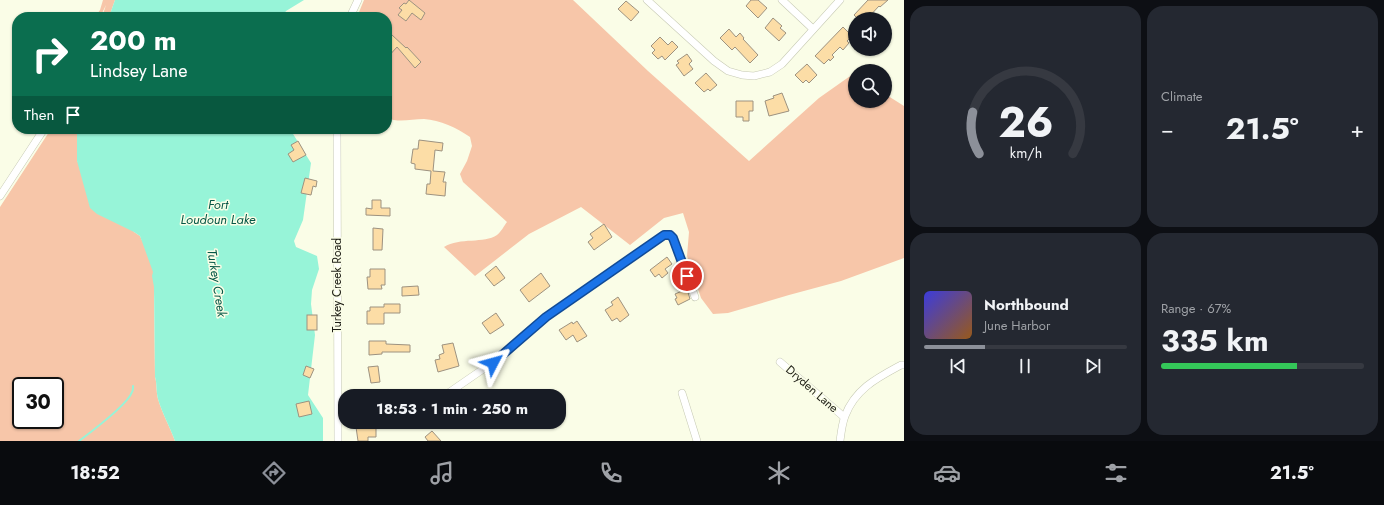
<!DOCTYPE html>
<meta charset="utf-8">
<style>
body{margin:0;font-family:Jost,sans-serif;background:#242831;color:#f1f3f6;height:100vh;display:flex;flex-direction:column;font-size:15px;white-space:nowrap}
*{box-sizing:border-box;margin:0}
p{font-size:13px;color:#9ea1a6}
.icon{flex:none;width:22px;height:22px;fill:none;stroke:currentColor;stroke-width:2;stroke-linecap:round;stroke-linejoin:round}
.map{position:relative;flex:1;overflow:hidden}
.panel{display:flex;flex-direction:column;gap:6px;padding:6px;background:#0d0f14;width:480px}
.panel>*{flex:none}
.hud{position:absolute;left:12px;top:12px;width:380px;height:122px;border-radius:16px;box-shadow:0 1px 3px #0004;background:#0b6e4f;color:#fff;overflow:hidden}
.controls{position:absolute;left:848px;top:12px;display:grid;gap:8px}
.controls a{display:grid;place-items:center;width:44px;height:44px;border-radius:50%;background:#171b24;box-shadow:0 1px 3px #0004;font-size:20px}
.speed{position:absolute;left:12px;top:377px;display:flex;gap:8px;font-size:20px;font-weight:700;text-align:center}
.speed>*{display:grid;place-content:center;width:52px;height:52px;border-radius:50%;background:#171b24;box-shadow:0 1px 3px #0004;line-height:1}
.speed .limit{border:2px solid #111;border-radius:6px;background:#fff;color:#111}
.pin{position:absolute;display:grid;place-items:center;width:34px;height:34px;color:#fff;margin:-17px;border:2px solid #fff;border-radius:50%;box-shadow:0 1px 4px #0007}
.me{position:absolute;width:44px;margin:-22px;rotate:51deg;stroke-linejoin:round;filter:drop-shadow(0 0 3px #0008)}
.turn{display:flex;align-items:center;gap:14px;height:84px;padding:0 12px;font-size:18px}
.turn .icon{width:52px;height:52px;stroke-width:2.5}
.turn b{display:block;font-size:28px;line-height:34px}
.then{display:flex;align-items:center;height:38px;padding:0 12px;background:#0003;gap:8px;font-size:15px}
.big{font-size:30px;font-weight:700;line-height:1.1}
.panel .widget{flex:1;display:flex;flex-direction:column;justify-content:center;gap:6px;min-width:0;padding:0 14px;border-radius:16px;background:#242831}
.panel .dial{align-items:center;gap:0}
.dial svg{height:104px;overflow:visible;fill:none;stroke:#363941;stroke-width:7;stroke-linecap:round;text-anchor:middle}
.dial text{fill:#f1f3f6;stroke:none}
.song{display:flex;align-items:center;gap:12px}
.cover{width:48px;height:48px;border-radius:6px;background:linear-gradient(135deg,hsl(240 70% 55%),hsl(30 70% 35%))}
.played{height:4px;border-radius:2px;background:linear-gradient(90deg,#8c9099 30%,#363941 30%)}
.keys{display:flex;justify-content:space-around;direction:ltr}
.heat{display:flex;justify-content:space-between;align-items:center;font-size:22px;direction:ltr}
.charge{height:6px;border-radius:3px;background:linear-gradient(90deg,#34c759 67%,#363941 0)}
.panel .tiles{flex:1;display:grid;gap:6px;grid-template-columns:repeat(2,1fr)}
.trip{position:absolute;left:338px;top:389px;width:228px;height:40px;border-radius:16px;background:#171b24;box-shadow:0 1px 3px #0004;font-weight:700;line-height:40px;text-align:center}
.tabs{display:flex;height:64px;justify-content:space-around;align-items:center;background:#090b0e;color:#9ea1a6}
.tabs .icon{width:28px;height:28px}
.tabs .selected{color:#8c9099}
.tabs b{font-size:18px;color:#f1f3f6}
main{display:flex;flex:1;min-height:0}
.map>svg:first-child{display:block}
.green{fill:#f7c6a9;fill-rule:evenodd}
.water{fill:#97f4d8}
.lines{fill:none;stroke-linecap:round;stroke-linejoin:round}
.stream{stroke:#97f4d8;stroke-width:2}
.building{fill:#fcdda6;stroke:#9d9280}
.minor-casing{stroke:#c6c9b3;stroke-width:8}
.minor{stroke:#fff;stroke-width:7}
.route-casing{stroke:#114b97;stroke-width:10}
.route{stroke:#1a73e8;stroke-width:7}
.labels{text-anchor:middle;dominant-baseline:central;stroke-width:3;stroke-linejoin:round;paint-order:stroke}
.street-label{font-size:12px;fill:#1c1c14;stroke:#fafde7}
.water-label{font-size:13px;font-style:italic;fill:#045746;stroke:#fafde7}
</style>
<main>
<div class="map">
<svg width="904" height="441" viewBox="0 0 904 441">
<rect width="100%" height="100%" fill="#fafde7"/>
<g class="green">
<path d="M103 0H115L109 17H102L106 5 100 17H95L100 10Z"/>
<path d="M364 0H573L648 71 749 161 819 98 853 74 855 75V101H885V94L904 106V258L841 281 789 295 728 313 713 314 701 298 687 256 689 232 683 213 664 218 630 245 581 207 529 234 475 276 444 247C460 237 484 244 497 235 501 232 504 226 507 222L463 182 460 174 467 161 472 146 470 137C457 128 440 120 424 119 411 119 399 123 387 118V17H357Z"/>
<path d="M51 129H77V161L134 232 140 236 157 273 154 298 155 377C157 383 156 391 158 399 162 413 170 427 175 441H0V207ZM21 386H55V420H21Z"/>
</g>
<g class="water">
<path d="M115 0H304L286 11 282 17H109Z"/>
<path d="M77 129H290L311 163 303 220 294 241 296 247 317 256 319 269 312 290 311 304 315 335 308 395 323 418V441H175C170 427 162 413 158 399 156 391 157 383 155 377L154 287 152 276 153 272 140 236 134 232 97 214 90 208 77 161Z"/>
</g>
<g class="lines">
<path class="stream" d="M79 441C91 432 128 404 132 392 133 391 133 386 133 386"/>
</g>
<g class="building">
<path d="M409 0 425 13 421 20 412 13 406 21 398 15 402 10 399 8 404 3 406 4Z"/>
<path d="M751 0H758L767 8 758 18 746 6Z"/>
<path d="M868 0H888L880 7 879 6 867 19H858L854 15Z"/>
<path d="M626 1 639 12 631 21 618 9Z"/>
<path d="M773 18 782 26 780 28 786 33 779 41 765 28Z"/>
<path d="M843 27 852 36 847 41 849 43 843 50 840 47 832 55 834 57 830 61 829 59 824 64 815 56Z"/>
<path d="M729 29 736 37 740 33 744 38 743 39 758 55 750 63 735 47 732 50 720 38Z"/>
<path d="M392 35 406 48 407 47 421 62 415 68 397 47 387 58V40Z"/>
<path d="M660 37 668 45 672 41 678 47 665 60 662 56 658 59 652 53 655 50 651 46Z"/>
<path d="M687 54 692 61 689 64 693 69 684 76 676 65 679 63 677 61Z"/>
<path d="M807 64 817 75 809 83 806 80 803 83 795 75Z"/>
<path d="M706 73 717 85 710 91 708 89 704 92 695 83Z"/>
<path d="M782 93 789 111 769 116 765 101 774 98 773 96Z"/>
<path d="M736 101H753V111H749V121H743V117H736Z"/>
<path d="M419 140 443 143 442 151 435 150 433 171 445 172 443 182H446L445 196 426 194 427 184H430L431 171 415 169V164L411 163 413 149H418Z"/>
<path d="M298 141 306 155 293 162 288 154 294 150 291 145Z"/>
<path d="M305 178 317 181 316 187 313 186 311 195 301 193Z"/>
<path d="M372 200H381V208H390V216L366 215V208L372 209Z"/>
<path d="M604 224 612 237 594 250 588 242 593 238 590 234Z"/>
<path d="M373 228 383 229 382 250H373Z"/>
<path d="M667 257 672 264 665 269 668 273 662 278 659 274 655 277 650 270Z"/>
<path d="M496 266 505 278 494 286 485 275Z"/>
<path d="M370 269H385V285H381L382 289H368L367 277H370Z"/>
<path d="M541 273 550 286 529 302 520 290Z"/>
<path d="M418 286 419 295 402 296V287Z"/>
<path d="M687 289 690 299 678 305 675 299 677 298 675 294Z"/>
<path d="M618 297 629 315 620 322 617 318 612 321 605 310 613 305 611 302Z"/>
<path d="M384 304H400V313H384V324H367V311H370V307H384Z"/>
<path d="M496 313 504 325 490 334 482 323Z"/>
<rect x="307" y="315" width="10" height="15"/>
<path d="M577 321 587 336 577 342 573 335 566 340 559 330 572 322 573 324Z"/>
<path d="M369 341H386V344L410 345V352H382V354L369 355Z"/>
<path d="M453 343 459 366 438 372 435 360 440 359 439 355 444 353 442 345Z"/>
<path d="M306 366 314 369 310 378 303 375Z"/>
<path d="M378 366 380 382 371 383 368 367Z"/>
<path d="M309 401 312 414 299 417 296 404Z"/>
<path d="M356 427H376V437H368V441H358Z"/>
<path d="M432 431 441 441H428L425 437Z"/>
</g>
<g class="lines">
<defs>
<g id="minor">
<path d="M647 0 714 61 728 71 742 75 754 76 770 72 782 64 840 0"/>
<path d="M782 0 813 29"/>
<path d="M350 17 358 0"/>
<path d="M337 129 338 441"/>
<path d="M0 196 44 129"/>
<path d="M780 362 844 417"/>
<path d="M682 393 697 441"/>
<path d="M444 396 502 356 521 337 546 317 664 235H670L673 238 695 297"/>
<path d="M840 441C841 433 842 424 845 416 855 389 877 378 901 365H904"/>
</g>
</defs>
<use href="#minor" class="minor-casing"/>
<use href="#minor" class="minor"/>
</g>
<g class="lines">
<defs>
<path id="route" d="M493 363 546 317 664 235H670L673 238 687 276"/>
</defs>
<use href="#route" class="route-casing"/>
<use href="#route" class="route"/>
</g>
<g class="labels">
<g class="street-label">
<text transform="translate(337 285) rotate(-90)">Turkey Creek Road</text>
<text transform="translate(812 389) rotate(41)">Dryden Lane</text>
</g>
<g class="water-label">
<text x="218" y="204">Fort<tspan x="218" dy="15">Loudoun Lake</tspan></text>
<text transform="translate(217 283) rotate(81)">Turkey Creek</text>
</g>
</g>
</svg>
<div class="controls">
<a><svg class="icon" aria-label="sound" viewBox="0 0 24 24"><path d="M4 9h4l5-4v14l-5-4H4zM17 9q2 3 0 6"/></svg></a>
<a><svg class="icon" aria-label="search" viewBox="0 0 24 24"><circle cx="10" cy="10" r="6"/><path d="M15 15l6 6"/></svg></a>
</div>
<div class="speed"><div class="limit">30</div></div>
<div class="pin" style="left:687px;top:276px;background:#d93025"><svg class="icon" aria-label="arrive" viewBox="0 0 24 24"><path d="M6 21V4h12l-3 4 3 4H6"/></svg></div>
<svg class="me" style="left:493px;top:363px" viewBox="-20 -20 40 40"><path d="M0-17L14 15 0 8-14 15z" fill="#1a73e8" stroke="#fff" stroke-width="4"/></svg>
<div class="trip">18:53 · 1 min · 250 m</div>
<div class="hud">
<div class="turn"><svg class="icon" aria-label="right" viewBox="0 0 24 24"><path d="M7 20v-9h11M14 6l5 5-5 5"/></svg><div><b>200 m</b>Lindsey Lane</div></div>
<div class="then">Then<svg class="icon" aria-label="arrive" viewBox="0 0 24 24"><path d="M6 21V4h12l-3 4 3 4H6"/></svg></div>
</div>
</div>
<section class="panel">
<div class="tiles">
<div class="widget dial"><svg viewBox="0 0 100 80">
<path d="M14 69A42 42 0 1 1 86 69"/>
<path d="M14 69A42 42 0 0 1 9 37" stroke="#8c9099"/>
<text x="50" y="56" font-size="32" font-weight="700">26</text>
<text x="50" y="72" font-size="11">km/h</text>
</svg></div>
<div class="widget"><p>Climate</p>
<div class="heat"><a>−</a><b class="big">21.5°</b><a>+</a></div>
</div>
<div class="widget">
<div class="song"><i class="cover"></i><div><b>Northbound</b><p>June Harbor</p></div></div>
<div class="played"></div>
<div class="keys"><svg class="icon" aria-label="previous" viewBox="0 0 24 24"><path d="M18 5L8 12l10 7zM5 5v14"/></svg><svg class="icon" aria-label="pause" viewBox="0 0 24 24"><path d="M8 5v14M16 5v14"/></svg><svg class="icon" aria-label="next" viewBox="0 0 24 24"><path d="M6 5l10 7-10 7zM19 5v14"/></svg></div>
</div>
<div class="widget"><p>Range · 67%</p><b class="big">335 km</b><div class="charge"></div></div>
</div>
</section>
</main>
<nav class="tabs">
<b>18:52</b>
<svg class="icon selected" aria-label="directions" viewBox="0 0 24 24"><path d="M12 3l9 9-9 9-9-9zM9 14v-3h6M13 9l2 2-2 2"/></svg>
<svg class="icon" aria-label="music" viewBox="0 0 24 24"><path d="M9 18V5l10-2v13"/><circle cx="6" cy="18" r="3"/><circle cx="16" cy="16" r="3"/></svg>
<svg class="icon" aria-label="phone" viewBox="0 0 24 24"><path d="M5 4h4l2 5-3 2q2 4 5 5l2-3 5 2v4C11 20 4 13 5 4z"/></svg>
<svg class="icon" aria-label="climate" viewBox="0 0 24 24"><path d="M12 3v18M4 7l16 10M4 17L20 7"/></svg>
<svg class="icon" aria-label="car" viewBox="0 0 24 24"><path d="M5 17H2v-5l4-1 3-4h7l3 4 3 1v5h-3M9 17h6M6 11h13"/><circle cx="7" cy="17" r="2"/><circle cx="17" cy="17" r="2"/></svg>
<svg class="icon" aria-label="filters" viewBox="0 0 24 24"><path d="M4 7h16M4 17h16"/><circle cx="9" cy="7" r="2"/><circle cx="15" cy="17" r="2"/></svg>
<b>21.5°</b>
</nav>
